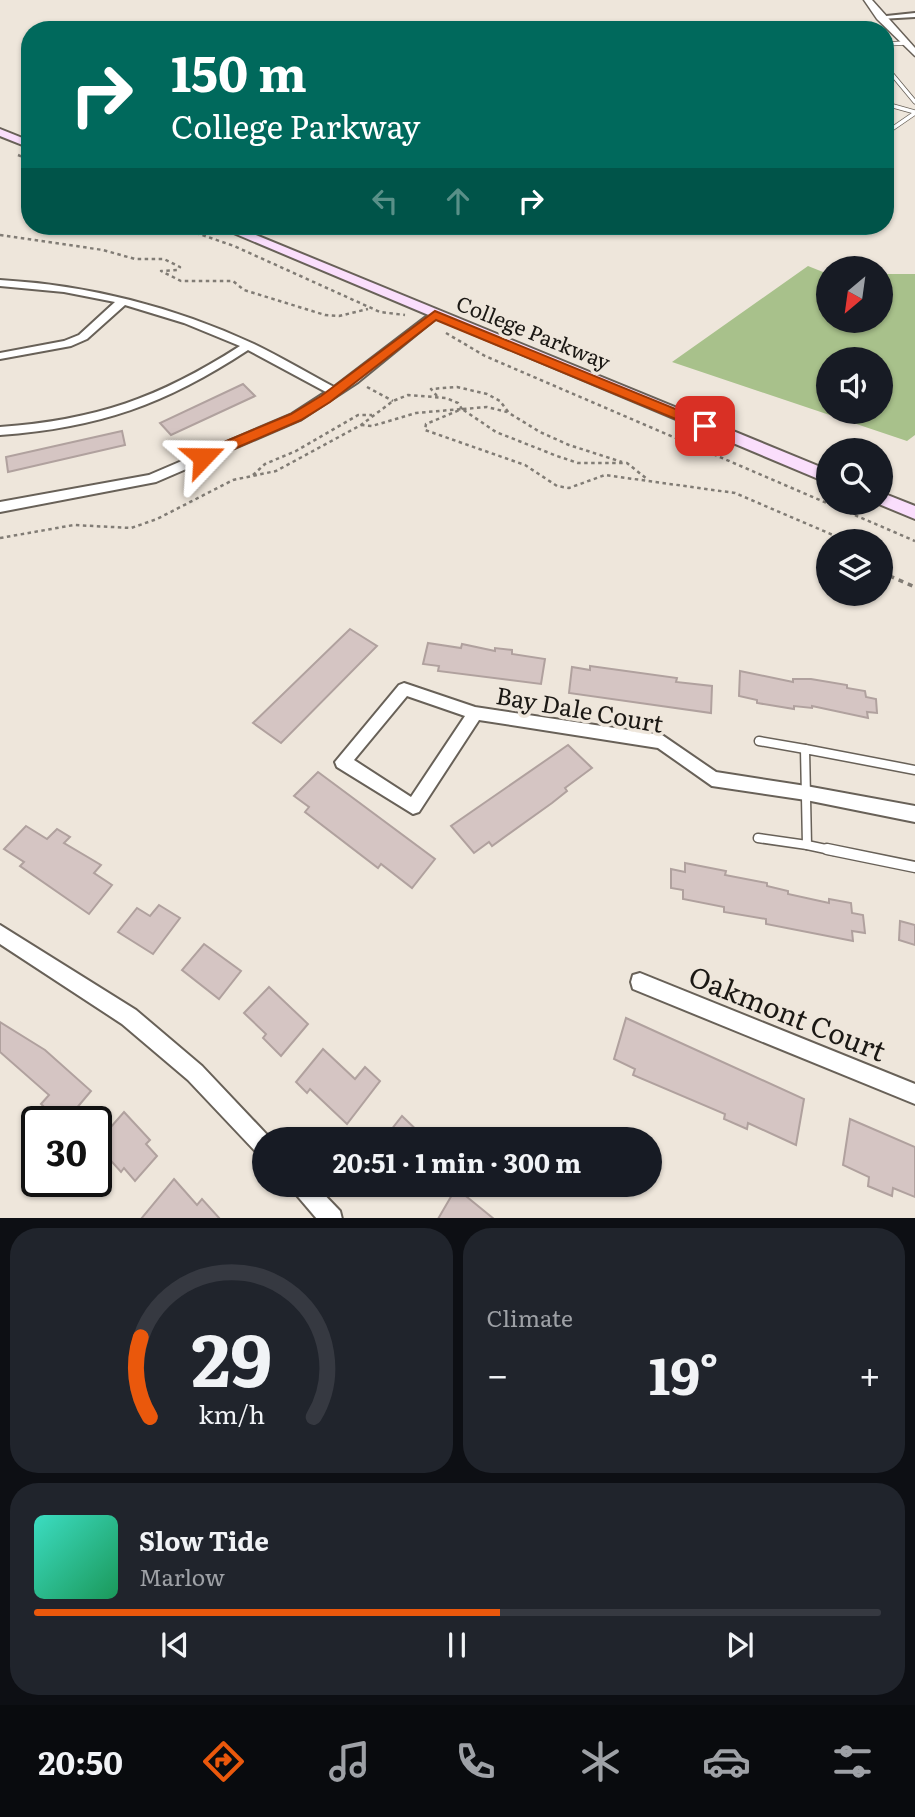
<!DOCTYPE html>
<meta charset="utf-8">
<style>
body{margin:0;font-family:Literata,serif;background:#20242c;color:#f1f3f6;height:100vh;display:flex;flex-direction:column;font-size:26px;white-space:nowrap}
*{box-sizing:border-box;margin:0}
p{font-size:23px;color:#9ea1a6}
.icon{flex:none;width:38px;height:38px;fill:none;stroke:currentColor;stroke-width:2;stroke-linecap:round;stroke-linejoin:round}
.map{position:relative;height:1218px;overflow:hidden}
.panel{display:flex;flex-direction:column;gap:10px;padding:10px;background:#0d0f14;flex:1}
.panel>*{flex:none}
.hud{position:absolute;left:21px;top:21px;width:873px;height:214px;border-radius:28px;box-shadow:0 2px 5px #0004;background:#00695c;color:#fff;overflow:hidden}
.needle{width:46px;rotate:209deg}
.fabs{position:absolute;left:816px;top:256px;display:grid;gap:14px}
.fabs a{display:grid;place-items:center;width:77px;height:77px;border-radius:50%;background:#171b24;box-shadow:0 2px 5px #0004;font-size:35px}
.speed{position:absolute;left:21px;top:1106px;display:flex;gap:14px;font-size:35px;font-weight:700;text-align:center}
.speed>*{display:grid;place-content:center;width:91px;height:91px;border-radius:50%;background:#171b24;box-shadow:0 2px 5px #0004;line-height:1}
.speed .limit{border:4px solid #111;border-radius:10px;background:#fff;color:#111}
.pin{position:absolute;display:grid;place-items:center;width:60px;height:60px;color:#fff;margin:-30px;border-radius:14px;box-shadow:0 4px 10px #0006}
.me{position:absolute;width:77px;margin:-38px;rotate:67deg;stroke-linejoin:round;filter:drop-shadow(0 0 5px #0008)}
.turn{display:flex;align-items:center;gap:24px;height:147px;padding:0 35px;font-size:32px}
.turn .icon{width:91px;height:91px;stroke-width:2.5}
.turn b{display:block;font-size:49px;line-height:60px}
.lanes{display:flex;align-items:center;height:66px;padding:0 35px;background:#0003;justify-content:center;gap:35px;direction:ltr}
.lanes .off{opacity:.35}
.big{font-size:52px;font-weight:700;line-height:1.1}
.panel .tile{flex:1;display:flex;flex-direction:column;justify-content:center;gap:10px;min-width:0;padding:0 24px;border-radius:28px;background:#20242c}
.panel .dial{align-items:center;gap:0}
.dial svg{height:182px;overflow:visible;fill:none;stroke:#363941;stroke-width:7;stroke-linecap:round;text-anchor:middle}
.dial text{fill:#f1f3f6;stroke:none}
.song{display:flex;align-items:center;gap:21px}
.cover{width:84px;height:84px;border-radius:10px;background:linear-gradient(135deg,hsl(170 70% 55%),hsl(150 70% 35%))}
.played{height:7px;border-radius:4px;background:linear-gradient(90deg,#ea580c 55%,#363941 55%)}
.keys{display:flex;justify-content:space-around;direction:ltr}
.heat{display:flex;justify-content:space-between;align-items:center;font-size:38px;direction:ltr}
.panel .tiles{flex:1;display:grid;gap:10px;grid-template-columns:1fr 1fr}
.tile:last-child{grid-column:span 2}
.trip{position:absolute;left:252px;top:1127px;width:410px;height:70px;border-radius:35px;background:#171b24;box-shadow:0 2px 5px #0004;font-weight:700;line-height:70px;text-align:center}
.tabs{display:flex;height:112px;justify-content:space-around;align-items:center;background:#090b0e;color:#9ea1a6}
.tabs .icon{width:49px;height:49px}
.tabs .on{color:#ea580c}
.tabs b{font-size:32px;color:#f1f3f6}
.map>svg:first-child{display:block}
.green{fill:#a8c18b;fill-rule:evenodd}
.building{fill:#d5c5c3;stroke:#b0a19e;stroke-width:2}
.lines{fill:none;stroke-linecap:round;stroke-linejoin:round}
.service-far2-casing{stroke:#686158;stroke-width:5}
.service-far1-casing{stroke:#686158;stroke-width:11}
.service-casing{stroke:#686158;stroke-width:13}
.minor-casing{stroke:#686158;stroke-width:4}
.tertiary-casing{stroke:#686158;stroke-width:3}
.secondary-casing{stroke:#686158;stroke-width:4}
.path-far1{stroke:#817c75;stroke-width:2.5;stroke-dasharray:3.5 3.5;stroke-linecap:butt}
.path{stroke:#817c75;stroke-width:3.5;stroke-dasharray:5 5;stroke-linecap:butt}
.service-far2{stroke:#fff;stroke-width:3.5}
.service-far1{stroke:#fff;stroke-width:8}
.service{stroke:#fff;stroke-width:10}
.minor{fill:#fff;fill-rule:evenodd}
.tertiary{fill:#fff;fill-rule:evenodd}
.secondary{fill:#fadefc;fill-rule:evenodd}
.route{fill:#ea580c;stroke:#983908;stroke-width:2}
.labels{text-anchor:middle;dominant-baseline:central;stroke-width:7;stroke-linejoin:round;paint-order:stroke}
.far-street-label{font-size:21px;fill:#1b1814;stroke:#eee6db}
.street-label{font-size:24px;fill:#1b1814;stroke:#eee6db}
.near-street-label{font-size:28px;fill:#1b1814;stroke:#eee6db}
</style>
<div class="map">
<svg width="915" height="1219" viewBox="0 0 915 1219">
<rect width="100%" height="100%" fill="#eee6db"/>
<path class="green" d="M808 266 828 274V320H880V274H915V435L907 441 672 362ZM828 359H880V411H828Z"/>
<g class="building">
<path d="M243 384 255 396 171 435 160 423Z"/>
<path d="M122 431 125 445 8 472 6 457Z"/>
<path d="M350 629 377 646 281 743 253 723Z"/>
<path d="M428 643 461 648 462 644 495 651V648L512 650V654L545 659 541 684 438 671 439 666 423 664Z"/>
<path d="M590 666 677 678 676 682 712 686 711 713 569 693 572 667 590 670Z"/>
<path d="M740 671 793 682V679H811L847 685V688L865 691 866 697 876 699 877 713 867 712 868 718 812 706V708L794 706V709L757 703V700L739 696Z"/>
<path d="M568 745 592 768 565 788 567 791 552 803 492 846 489 842 474 853 451 826Z"/>
<path d="M318 772 435 859 412 888 381 864 378 868 305 812 309 807 294 796Z"/>
<path d="M26 826 47 839 57 829 70 837 64 843 101 865 94 873 112 885 89 914 20 866 24 862 4 849Z"/>
<path d="M685 863 726 871 725 875 767 883V886L788 891V894L829 903V899L851 903 852 913 863 915 865 933 852 931 853 941 766 924V919L724 912V907L683 899V890L671 888V869L685 872Z"/>
<path d="M159 905 180 918 153 954 118 932 137 908 150 916Z"/>
<path d="M900 921 915 925V945L899 940Z"/>
<path d="M204 944 241 971 219 999 182 970Z"/>
<path d="M269 987 308 1024 281 1056 263 1038 266 1034 244 1013Z"/>
<path d="M626 1018 804 1099 796 1145 748 1123 747 1129 724 1119 725 1114 633 1075 635 1069 614 1059Z"/>
<path d="M0 1022 45 1050 91 1091 65 1122H60L41 1104 49 1095 0 1052Z"/>
<path d="M323 1049 355 1079 365 1067 380 1081 347 1124 310 1089 307 1093 296 1082Z"/>
<path d="M124 1112 150 1140 146 1144 157 1156 135 1181 124 1168 121 1172 96 1144Z"/>
<path d="M402 1116 426 1139H384Z"/>
<path d="M850 1119 915 1147V1197L893 1188 892 1196 868 1186 869 1177 843 1165Z"/>
<path d="M174 1179 197 1205 202 1199 220 1219H141Z"/>
<path d="M456 1188 494 1219H438Z"/>
</g>
<g class="lines">
<defs>
<g id="service-far2">
<path d="M886 44 906 43"/>
<path d="M886 67 915 102"/>
<path d="M886 104 915 112"/>
<path d="M886 133 915 113"/>
</g>
<g id="service-far1">
<path d="M759 741 805 749"/>
<path d="M758 838 807 845"/>
<path d="M835 851 807 845 805 749 915 770"/>
</g>
<path id="service" d="M827 849 915 867"/>
<g id="minor">
<path d="M915 13V17L880 19 877 17Z"/>
<path d="M0 280C88 285 174 307 254 344 281 357 308 373 334 387L431 313H439L440 315 358 382 300 420 156 482 0 512V502L149 475 292 414 326 392 248 350C166 404 99 428 0 435V427C96 420 159 398 240 346L184 323 125 305 87 339 71 346 0 359V353L64 341 79 335 115 302 64 292 0 286Z"/>
<path d="M404 683 475 707 662 735 716 772 806 786 915 806V822L806 800 712 786 658 748 479 720 419 812 413 814 337 767 335 762 399 685ZM407 696 465 716 411 797 354 760Z"/>
<path d="M0 925 136 1010 202 1066 271 1139H264V1156L257 1153 188 1080 122 1024 0 944Z"/>
<path d="M640 973 915 1084V1104L633 989 631 982 633 975Z"/>
<path d="M291 1185H315L340 1211 342 1219H317L294 1192Z"/>
</g>
<path id="tertiary" d="M864 0H872L915 48V56L877 19Z"/>
<g id="secondary">
<path d="M0 129 30 141V148L0 136Z"/>
<path d="M217 226H234L828 470V483Z"/>
<path d="M880 492 915 506V519L874 502H880Z"/>
</g>
</defs>
<use href="#service-far2" class="service-far2-casing"/>
<use href="#service-far1" class="service-far1-casing"/>
<use href="#service" class="service-casing"/>
<use href="#minor" class="minor-casing"/>
<use href="#tertiary" class="tertiary-casing"/>
<use href="#secondary" class="secondary-casing"/>
<g class="path-far1">
<path d="M18 155 30 160"/>
<path d="M176 226 234 246 380 312 405 315"/>
<path d="M0 235 103 250 135 259H164L180 267 178 270 161 271 181 281H233L244 290 325 315 339 316 368 309"/>
<path d="M446 333 485 356 915 541"/>
<path d="M367 387 393 401"/>
<path d="M437 396 431 389 457 387 487 394 500 401 509 413 540 432 569 445 622 462"/>
<path d="M463 409 487 407 507 412"/>
<path d="M361 425 372 426 416 413 462 409 496 432 557 456 578 463H627L647 479"/>
<path d="M253 475 265 464 296 451 358 415H372"/>
<path d="M0 538 74 525 131 528 157 519 233 480 276 471 361 425 393 401 408 395 446 398 458 403 462 409 426 424 425 430 525 465 557 486 569 488 605 475 735 493 847 541"/>
</g>
<path class="path" d="M880 558 890 576 915 587"/>
<use href="#service-far2" class="service-far2"/>
<use href="#service-far1" class="service-far1"/>
<use href="#service" class="service"/>
<use href="#minor" class="minor"/>
<use href="#tertiary" class="tertiary"/>
<use href="#secondary" class="secondary"/>
</g>
<path class="route" d="M435 311 710 423 712 426 705 431 700 429 436 320 330 402 301 420 208 460H198V453L291 414 321 396Z"/>
<g class="labels">
<g class="far-street-label">
<text transform="translate(534 331) rotate(22)">College Parkway</text>
</g>
<g class="street-label">
<text transform="translate(580 708) rotate(10)">Bay Dale Court</text>
</g>
<g class="near-street-label">
<text transform="translate(788 1012) rotate(22)">Oakmont Court</text>
</g>
</g>
</svg>
<div class="fabs">
<a><svg class="needle" viewBox="-14 -14 28 28"><path d="M0-13l5 13h-10z" fill="#e53935"/><path d="M0 13l5-13h-10z" fill="#9ea1a6"/></svg></a>
<a><svg class="icon" aria-label="sound" viewBox="0 0 24 24"><path d="M4 9h4l5-4v14l-5-4H4zM17 9q2 3 0 6"/></svg></a>
<a><svg class="icon" aria-label="search" viewBox="0 0 24 24"><circle cx="10" cy="10" r="6"/><path d="M15 15l6 6"/></svg></a>
<a><svg class="icon" aria-label="layers" viewBox="0 0 24 24"><path d="M12 4l9 5-9 5-9-5zM3 14l9 5 9-5"/></svg></a>
</div>
<div class="speed"><div class="limit">30</div></div>
<div class="pin" style="left:705px;top:426px;background:#d93025"><svg class="icon" aria-label="arrive" viewBox="0 0 24 24"><path d="M6 21V4h12l-3 4 3 4H6"/></svg></div>
<svg class="me" style="left:203px;top:457px" viewBox="-20 -20 40 40"><path d="M0-17L14 15 0 8-14 15z" fill="#ea580c" stroke="#fff" stroke-width="4"/></svg>
<div class="trip">20:51 · 1 min · 300 m</div>
<div class="hud">
<div class="turn"><svg class="icon" aria-label="right" viewBox="0 0 24 24"><path d="M7 20v-9h11M14 6l5 5-5 5"/></svg><div><b>150 m</b>College Parkway</div></div>
<div class="lanes"><svg class="icon off" aria-label="left" viewBox="0 0 24 24"><path d="M17 20v-9H6M10 6l-5 5 5 5"/></svg><svg class="icon off" aria-label="ahead" viewBox="0 0 24 24"><path d="M12 20V5M6 11l6-6 6 6"/></svg><svg class="icon" aria-label="right" viewBox="0 0 24 24"><path d="M7 20v-9h11M14 6l5 5-5 5"/></svg></div>
</div>
</div>
<section class="panel">
<div class="tiles">
<div class="tile dial"><svg viewBox="0 0 100 80">
<path d="M14 69A42 42 0 1 1 86 69"/>
<path d="M14 69A42 42 0 0 1 10 34" stroke="#ea580c"/>
<text x="50" y="56" font-size="32" font-weight="700">29</text>
<text x="50" y="72" font-size="11">km/h</text>
</svg></div>
<div class="tile"><p>Climate</p>
<div class="heat"><a>−</a><b class="big">19°</b><a>+</a></div>
</div>
<div class="tile">
<div class="song"><i class="cover"></i><div><b>Slow Tide</b><p>Marlow</p></div></div>
<div class="played"></div>
<div class="keys"><svg class="icon" aria-label="previous" viewBox="0 0 24 24"><path d="M18 5L8 12l10 7zM5 5v14"/></svg><svg class="icon" aria-label="pause" viewBox="0 0 24 24"><path d="M8 5v14M16 5v14"/></svg><svg class="icon" aria-label="next" viewBox="0 0 24 24"><path d="M6 5l10 7-10 7zM19 5v14"/></svg></div>
</div>
</div>
</section>
<nav class="tabs">
<b>20:50</b>
<svg class="icon on" aria-label="directions" viewBox="0 0 24 24"><path d="M12 3l9 9-9 9-9-9zM9 14v-3h6M13 9l2 2-2 2"/></svg>
<svg class="icon" aria-label="music" viewBox="0 0 24 24"><path d="M9 18V5l10-2v13"/><circle cx="6" cy="18" r="3"/><circle cx="16" cy="16" r="3"/></svg>
<svg class="icon" aria-label="phone" viewBox="0 0 24 24"><path d="M5 4h4l2 5-3 2q2 4 5 5l2-3 5 2v4C11 20 4 13 5 4z"/></svg>
<svg class="icon" aria-label="climate" viewBox="0 0 24 24"><path d="M12 3v18M4 7l16 10M4 17L20 7"/></svg>
<svg class="icon" aria-label="car" viewBox="0 0 24 24"><path d="M5 17H2v-5l4-1 3-4h7l3 4 3 1v5h-3M9 17h6M6 11h13"/><circle cx="7" cy="17" r="2"/><circle cx="17" cy="17" r="2"/></svg>
<svg class="icon" aria-label="filters" viewBox="0 0 24 24"><path d="M4 7h16M4 17h16"/><circle cx="9" cy="7" r="2"/><circle cx="15" cy="17" r="2"/></svg>
</nav>
